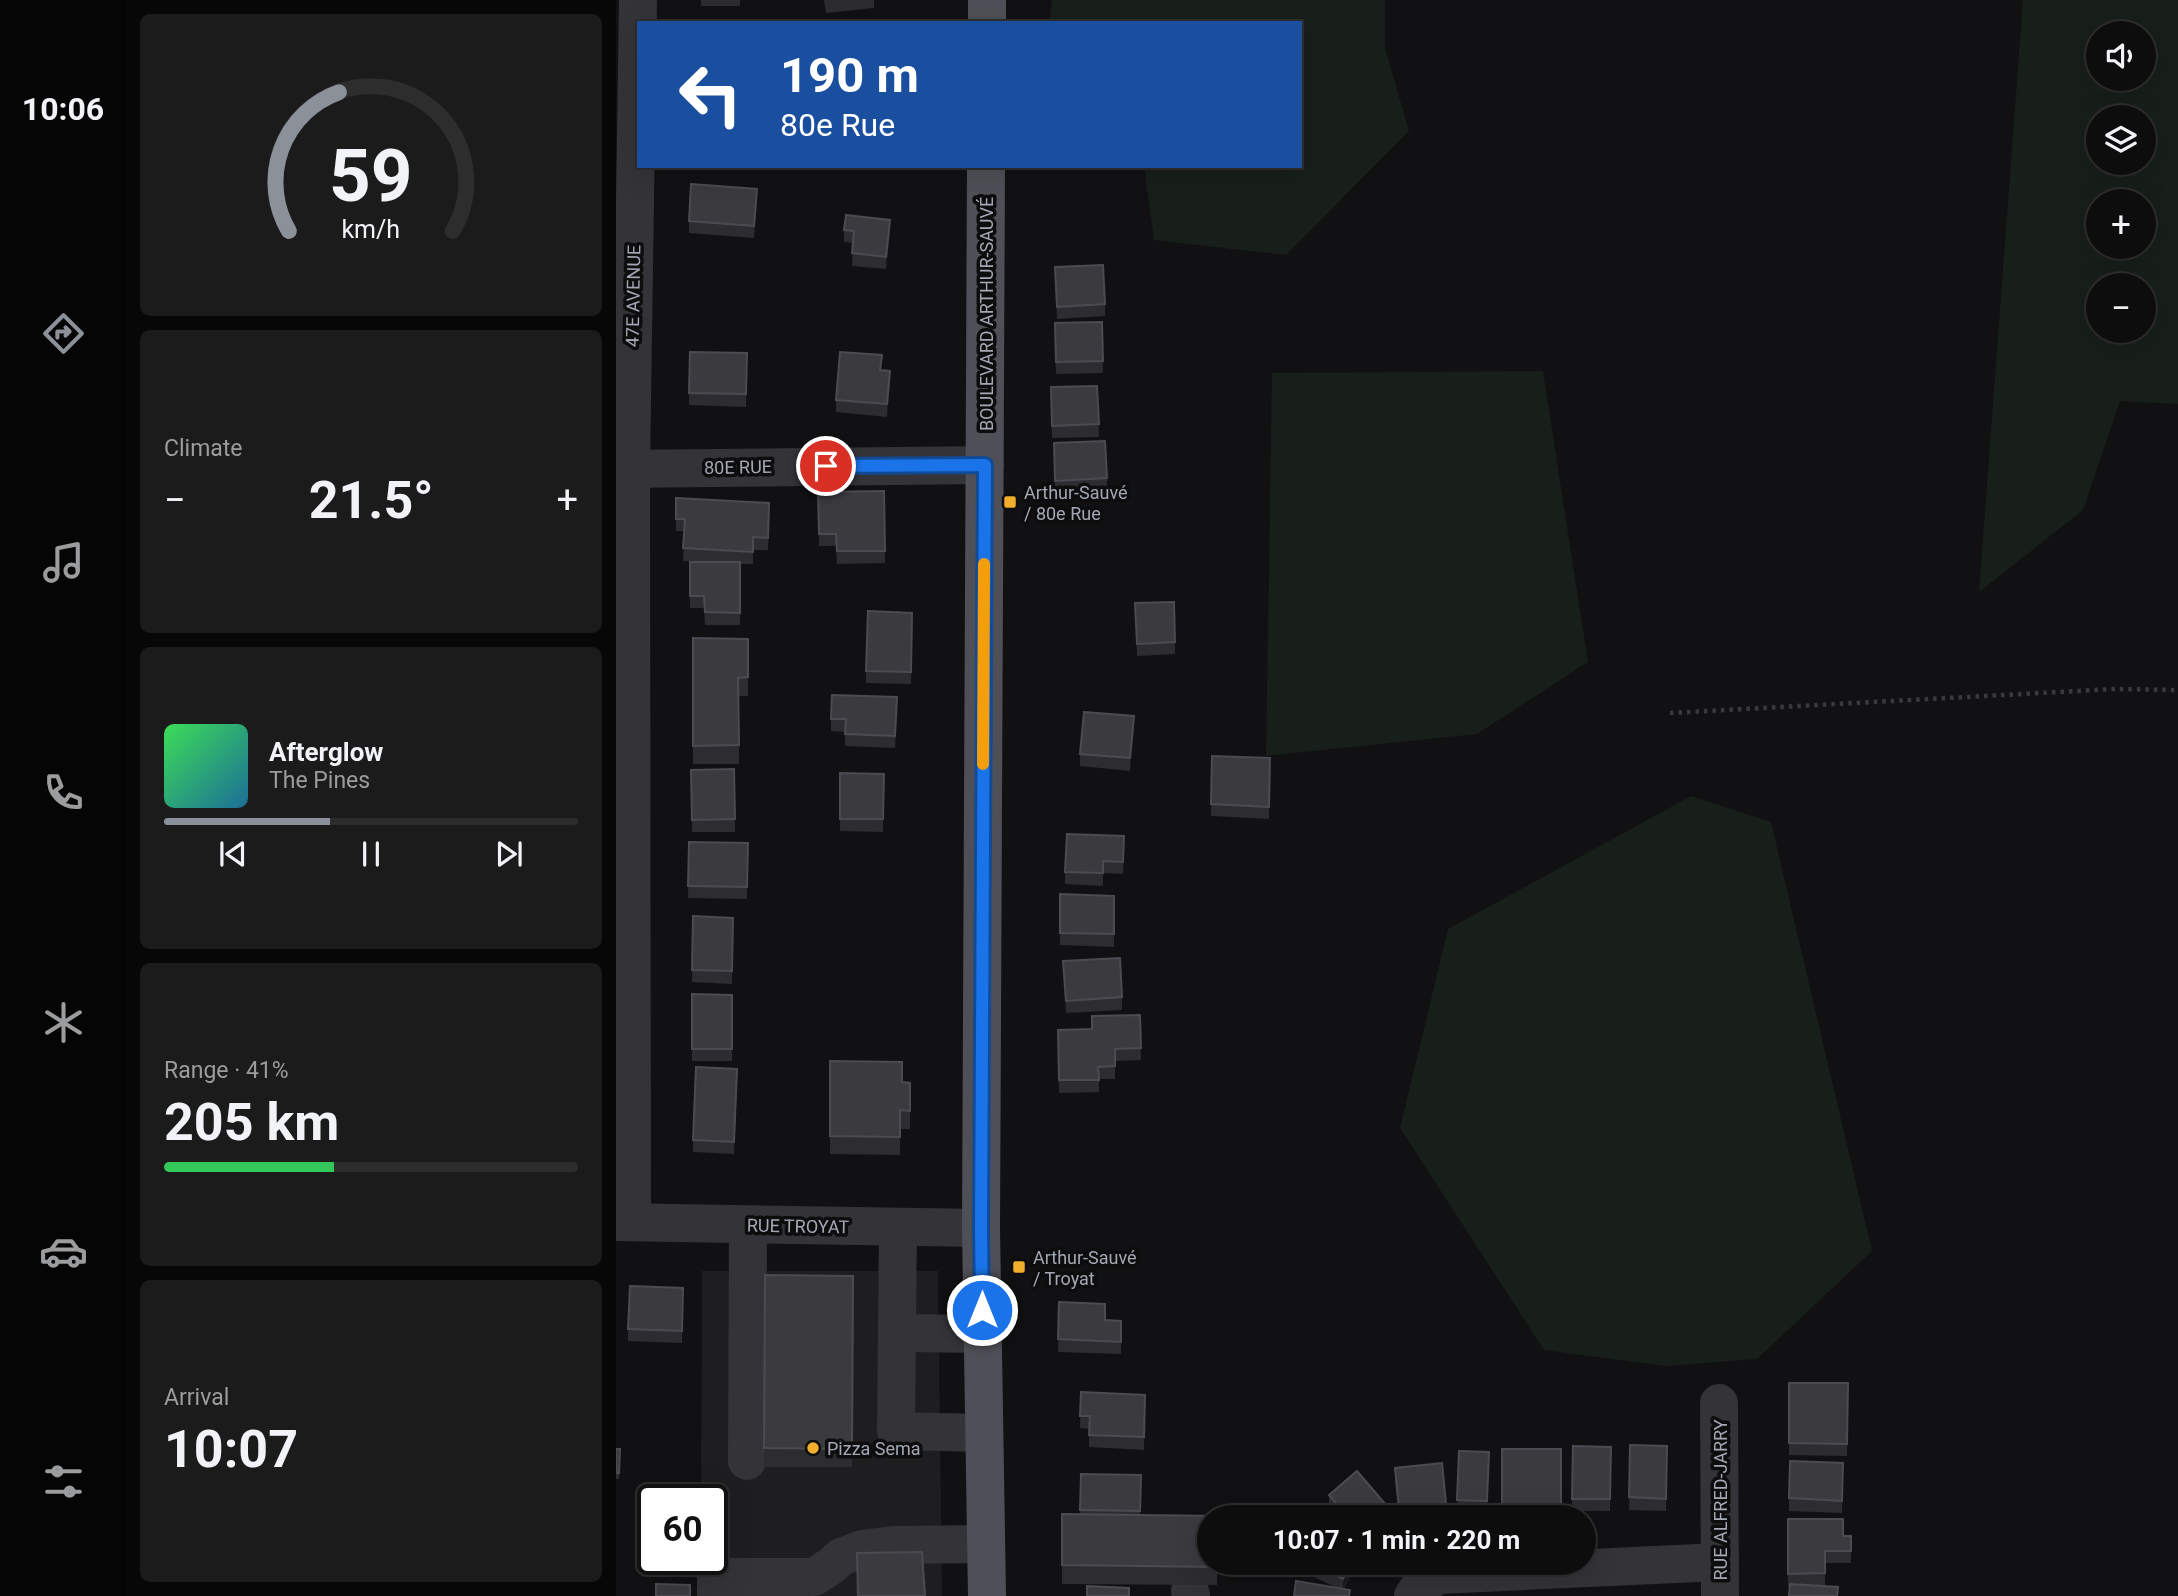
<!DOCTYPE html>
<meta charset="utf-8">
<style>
body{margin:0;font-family:Roboto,sans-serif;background:#1b1b1c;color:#f1f3f6;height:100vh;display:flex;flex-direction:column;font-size:26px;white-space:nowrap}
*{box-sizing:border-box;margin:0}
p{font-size:23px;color:#9a9c9e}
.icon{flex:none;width:38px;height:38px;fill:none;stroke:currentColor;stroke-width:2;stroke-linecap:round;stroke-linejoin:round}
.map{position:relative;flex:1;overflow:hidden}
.drawer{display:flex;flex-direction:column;gap:14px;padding:14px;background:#070708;width:490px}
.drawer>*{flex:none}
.guide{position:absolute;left:21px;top:21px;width:665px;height:147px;border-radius:0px;box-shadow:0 7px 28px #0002,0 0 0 2px #2d2d2e;background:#1a4fa0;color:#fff;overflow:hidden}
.tools{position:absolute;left:1470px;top:21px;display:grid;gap:14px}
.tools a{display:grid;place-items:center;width:70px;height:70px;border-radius:50%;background:#0d0d0e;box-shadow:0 7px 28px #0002,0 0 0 2px #2d2d2e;font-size:35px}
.speed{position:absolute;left:21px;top:1484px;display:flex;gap:14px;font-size:35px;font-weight:700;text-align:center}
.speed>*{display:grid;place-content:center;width:91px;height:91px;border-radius:50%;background:#0d0d0e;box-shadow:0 7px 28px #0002,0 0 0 2px #2d2d2e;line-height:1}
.speed .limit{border:4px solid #111;border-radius:10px;background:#fff;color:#111}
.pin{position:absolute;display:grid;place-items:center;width:60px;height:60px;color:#fff;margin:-30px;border:4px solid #fff;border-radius:50%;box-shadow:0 2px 7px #0007}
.me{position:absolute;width:77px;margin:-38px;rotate:0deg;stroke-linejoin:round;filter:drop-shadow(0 0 5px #0008)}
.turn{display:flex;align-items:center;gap:24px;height:147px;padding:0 28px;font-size:32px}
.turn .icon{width:91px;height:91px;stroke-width:2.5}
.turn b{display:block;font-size:49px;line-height:60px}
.big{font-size:52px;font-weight:700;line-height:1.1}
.drawer .tile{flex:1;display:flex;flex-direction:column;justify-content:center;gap:10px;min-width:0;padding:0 24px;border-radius:10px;background:#1b1b1c}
.drawer .dial{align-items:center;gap:0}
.dial svg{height:182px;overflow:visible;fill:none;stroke:#2d2d2e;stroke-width:7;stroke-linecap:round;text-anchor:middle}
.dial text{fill:#f1f3f6;stroke:none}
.song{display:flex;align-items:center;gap:21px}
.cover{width:84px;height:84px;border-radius:10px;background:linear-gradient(135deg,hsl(130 70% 55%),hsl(200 70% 35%))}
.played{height:7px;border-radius:4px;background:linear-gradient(90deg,#8c9099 40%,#2d2d2e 40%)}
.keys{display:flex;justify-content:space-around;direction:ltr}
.heat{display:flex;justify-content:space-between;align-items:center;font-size:38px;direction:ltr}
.charge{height:10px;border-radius:5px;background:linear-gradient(90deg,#34c759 41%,#2d2d2e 0)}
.trip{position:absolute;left:581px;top:1505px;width:399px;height:70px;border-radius:35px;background:#0d0d0e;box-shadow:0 7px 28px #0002,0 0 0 2px #2d2d2e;font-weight:700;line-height:70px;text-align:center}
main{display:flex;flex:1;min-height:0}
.dock{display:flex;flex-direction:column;width:126px;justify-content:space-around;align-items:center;background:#050506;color:#9a9c9e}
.dock .icon{width:49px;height:49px}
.dock .active{color:#8c9099}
.dock b{font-size:32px;color:#f1f3f6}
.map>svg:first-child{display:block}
.built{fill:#1e1e20}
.green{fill:#181e19;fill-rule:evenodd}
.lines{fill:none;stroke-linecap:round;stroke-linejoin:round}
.path{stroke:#393a3f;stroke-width:4.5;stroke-dasharray:3.5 5;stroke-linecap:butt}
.minor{stroke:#333338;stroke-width:38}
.major{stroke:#4f5057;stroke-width:38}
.wall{fill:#2d2d31}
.shaded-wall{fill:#1c1c1f}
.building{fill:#3a3a3f;stroke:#4a4c51;stroke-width:2}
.route-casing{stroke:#114b97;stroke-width:18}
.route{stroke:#1a73e8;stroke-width:12}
.slow{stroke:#f59e0b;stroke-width:12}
.poi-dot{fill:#f1ae2c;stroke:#0d0d0e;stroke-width:2.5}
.labels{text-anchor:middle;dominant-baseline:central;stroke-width:7;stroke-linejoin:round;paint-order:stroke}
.street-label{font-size:18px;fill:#a3a8b4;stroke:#0d0d0e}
.poi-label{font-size:18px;fill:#a3a8b4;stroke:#0d0d0e;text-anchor:start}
</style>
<main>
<nav class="dock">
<b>10:06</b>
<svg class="icon active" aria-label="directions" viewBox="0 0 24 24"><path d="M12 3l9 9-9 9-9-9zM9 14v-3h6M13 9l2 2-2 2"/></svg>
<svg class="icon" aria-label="music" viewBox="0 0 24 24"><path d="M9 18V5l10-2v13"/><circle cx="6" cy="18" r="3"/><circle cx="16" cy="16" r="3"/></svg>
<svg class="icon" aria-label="phone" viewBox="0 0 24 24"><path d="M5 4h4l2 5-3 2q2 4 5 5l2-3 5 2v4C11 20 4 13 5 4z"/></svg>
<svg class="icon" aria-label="climate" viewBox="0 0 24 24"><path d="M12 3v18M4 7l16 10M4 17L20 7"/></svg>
<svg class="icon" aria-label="car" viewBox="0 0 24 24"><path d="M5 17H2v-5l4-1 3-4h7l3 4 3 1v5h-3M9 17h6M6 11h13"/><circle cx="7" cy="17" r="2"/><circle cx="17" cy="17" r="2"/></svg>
<svg class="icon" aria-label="filters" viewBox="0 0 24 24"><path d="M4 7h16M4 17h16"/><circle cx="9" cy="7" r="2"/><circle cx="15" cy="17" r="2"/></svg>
</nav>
<section class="drawer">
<div class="tile dial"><svg viewBox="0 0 100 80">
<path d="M14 69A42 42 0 1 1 86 69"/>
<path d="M14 69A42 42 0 0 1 36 8" stroke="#8c9099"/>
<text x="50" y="56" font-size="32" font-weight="700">59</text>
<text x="50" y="72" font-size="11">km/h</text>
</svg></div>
<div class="tile"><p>Climate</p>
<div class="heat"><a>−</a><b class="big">21.5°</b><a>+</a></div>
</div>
<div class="tile">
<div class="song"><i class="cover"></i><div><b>Afterglow</b><p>The Pines</p></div></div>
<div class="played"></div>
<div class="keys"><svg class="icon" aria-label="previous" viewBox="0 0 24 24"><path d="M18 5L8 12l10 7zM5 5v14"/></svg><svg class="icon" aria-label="pause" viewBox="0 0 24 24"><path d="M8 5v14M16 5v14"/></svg><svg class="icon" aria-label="next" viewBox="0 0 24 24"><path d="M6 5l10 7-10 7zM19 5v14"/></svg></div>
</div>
<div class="tile"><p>Range · 41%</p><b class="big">205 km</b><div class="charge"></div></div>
<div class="tile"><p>Arrival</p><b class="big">10:07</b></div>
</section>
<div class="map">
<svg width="1562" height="1596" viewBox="0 0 1562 1596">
<rect width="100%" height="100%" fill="#111113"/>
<path class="built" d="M86 1271H322L326 1596H84V1559H96V1500H85Z"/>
<g class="green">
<path d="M436 0H769V48L793 131 670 255 538 240 528 166H684V23H433Z"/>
<path d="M1407 0H1562V404L1504 401 1467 510 1363 592ZM1482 33H1528V79H1482ZM1482 117H1528V163H1482ZM1482 201H1528V247H1482ZM1482 285H1528V331H1482Z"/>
<path d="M927 371 972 662 861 734 650 756 656 373Z"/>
<path d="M1075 796 1155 822 1256 1251 1141 1359 1050 1366 928 1350 784 1128 832 929Z"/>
</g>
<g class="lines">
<path class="path" d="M1054 713 1498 689 1562 690"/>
<g class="minor">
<path d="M0 469 369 465"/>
<path d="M0 1222 365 1228"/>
<path d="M16 1222 15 469 22 0"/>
<path d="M282 1228 280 1431 368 1433"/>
<path d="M281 1333 367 1334"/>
<path d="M1103 1403 1104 1596"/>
<path d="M131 1461 132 1225"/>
<path d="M574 1591 575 1596"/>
<path d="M100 1596V1577H198L215 1566 225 1557 246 1549 277 1545 370 1544"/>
<path d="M797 1596 803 1587 823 1575 1104 1562"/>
</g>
<g class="major">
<path d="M371 23V0"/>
<path d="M370 166 365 1228 371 1596"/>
</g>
</g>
<g class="wall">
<rect x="85" y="0" width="39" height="6"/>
<path d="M208 0H258V8L210 13Z"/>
<path d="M141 201 138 238 73 233V221Z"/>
<path d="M228 230 274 232 270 269 236 266 237 243 228 242Z"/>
<path d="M439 267 489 304V316L441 319Z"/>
<path d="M486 322 487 373 440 374 439 323Z"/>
<path d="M131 353 130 407 73 405V393Z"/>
<path d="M266 371 274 383 271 417 220 412V400Z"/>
<path d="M481 386 483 437 436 438 435 387Z"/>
<path d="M438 443 491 478V491L439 493Z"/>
<path d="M268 491 269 563 221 564 220 546H203L202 492Z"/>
<path d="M153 516 152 550H137V564H124V625H89L88 608H74V562H84L67 561 68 531H60V519Z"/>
<path d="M519 603 559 642V654L521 656Z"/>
<path d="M296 613 295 684 250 683V671Z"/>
<path d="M77 638 132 639V696H123V764H77Z"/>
<path d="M281 710 279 748 229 746V732L215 731V719Z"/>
<path d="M518 728 514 771 464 766V754Z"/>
<path d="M596 756 654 758 653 819 595 816Z"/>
<path d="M118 769 119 832H76L75 770Z"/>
<path d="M224 773 268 774 267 832 224 831Z"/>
<path d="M73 842 132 843 131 899 72 898Z"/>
<path d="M508 849 507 874 487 873V886L449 884V872Z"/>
<path d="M444 894 498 896V947L444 945Z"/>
<path d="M77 916 117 918 116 984 76 982Z"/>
<path d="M447 961 506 997V1010L450 1013Z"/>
<path d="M76 994 116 995V1061H76Z"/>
<path d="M524 1015 525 1060 499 1061V1079H483V1092L443 1093 442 1030 476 1029Z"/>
<path d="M214 1061 286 1082 294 1083V1129H284V1155L214 1154Z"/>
<path d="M121 1082 118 1154 77 1152V1140Z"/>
<path d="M149 1275 237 1276 236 1467H148Z"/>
<path d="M67 1288 66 1343 12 1341V1329Z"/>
<path d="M443 1302 489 1320 505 1321V1354L442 1352Z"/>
<path d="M1173 1383H1232L1231 1456 1173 1455Z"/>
<path d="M465 1392 529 1395 528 1450 473 1447V1429L464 1428Z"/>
<path d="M1014 1445 1051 1446 1050 1511 1013 1510Z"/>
<path d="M957 1446 995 1447 994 1511H956Z"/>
<path d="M0 1449H4L3 1479H0Z"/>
<rect x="886" y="1449" width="59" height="67"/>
<path d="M843 1451 873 1452 871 1514 841 1513Z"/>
<path d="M779 1468 830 1503V1516L814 1517H783L779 1480Z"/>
<path d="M465 1474 525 1475 524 1515 601 1563V1585L446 1584V1514H464Z"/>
<path d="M1227 1476 1226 1513 1173 1511V1498Z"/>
<path d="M713 1495 777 1517H721L713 1507Z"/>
<path d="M1172 1519 1227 1536H1235V1563H1209V1586H1172Z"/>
<path d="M678 1563H741L728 1589 734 1596 721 1588 678 1567Z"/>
</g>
<g class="shaded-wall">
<path d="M141 189V201L138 238V226Z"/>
<path d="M274 220V232L270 269V257Z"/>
<path d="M274 371V383L271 417V404Z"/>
<path d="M518 716V728L514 771V758Z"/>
<path d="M735 1563H741L727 1591V1579Z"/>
</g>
<g class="building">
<path d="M75 184 141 189 138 226 73 221Z"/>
<path d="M230 215 274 220 270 257 236 253 238 231 228 230Z"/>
<path d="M487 265 489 304 441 307 439 267Z"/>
<path d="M486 322 487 361 440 362 439 323Z"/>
<path d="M74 352 131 353 130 394 73 393Z"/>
<path d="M224 352 266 355 264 370 274 371 271 404 220 400Z"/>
<path d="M481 386 483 424 436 426 435 387Z"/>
<path d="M489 441 491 478 439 481 438 443Z"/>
<path d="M268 491 269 551H221L220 534H203L202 492Z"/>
<path d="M60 498 153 503 152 538 137 537V552L67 548 69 519H60Z"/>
<path d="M74 562H124V613L89 612 88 596H74Z"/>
<path d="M558 602 559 642 521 644 519 603Z"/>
<path d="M252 611 296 613 295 672 250 671Z"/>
<path d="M77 638 132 639V677L122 678 123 745 77 746Z"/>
<path d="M216 695 281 697 279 736 229 734 230 719H215Z"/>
<path d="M468 712 518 716 514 758 464 754Z"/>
<path d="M596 756 654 758 653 807 595 804Z"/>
<path d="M118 769 119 819 76 820 75 770Z"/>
<path d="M224 773 268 774 267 819H224Z"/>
<path d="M451 834 508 836 507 862 487 861V873L449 872Z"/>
<path d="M73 842 132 843 131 887 72 886Z"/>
<path d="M444 894 498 896V934L444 933Z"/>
<path d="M77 916 117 918 116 971 76 970Z"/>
<path d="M504 958 506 997 450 1001 447 961Z"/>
<path d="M76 994 116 995V1049H76Z"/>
<path d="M524 1015 525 1048 499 1049V1066L482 1067 483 1080H443L442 1030 476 1029V1016Z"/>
<path d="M214 1061 286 1062V1082L294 1083V1111L284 1110V1137L214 1136Z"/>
<path d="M80 1067 121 1069 118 1142 77 1140Z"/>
<path d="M149 1275 237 1276 236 1449 148 1448Z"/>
<path d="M14 1286 67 1288 66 1331 12 1329Z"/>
<path d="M443 1302 489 1304V1320L505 1321V1342L442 1339Z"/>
<path d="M1173 1383H1232L1231 1444 1173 1443Z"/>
<path d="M465 1392 529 1395 528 1437 473 1435 474 1416H464Z"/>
<path d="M1014 1445 1051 1446 1050 1499 1013 1497Z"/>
<path d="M957 1446 995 1447 994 1499H956Z"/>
<path d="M0 1449H4L3 1473H0Z"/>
<rect x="886" y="1449" width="59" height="55"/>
<path d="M843 1451 873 1452 871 1501 841 1500Z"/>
<path d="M1174 1461 1227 1463 1226 1501 1173 1498Z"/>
<path d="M826 1463 830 1503 783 1508 779 1468Z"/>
<path d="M741 1471 777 1513 772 1517H732L713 1495Z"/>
<path d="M465 1474 525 1475 524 1511 464 1510Z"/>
<path d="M446 1514 601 1516V1517H593V1563H601V1567L446 1565Z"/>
<path d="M1172 1519H1227V1536H1235V1551H1209V1573L1172 1574Z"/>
<path d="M306 1552 309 1596H242L241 1553Z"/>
<path d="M695 1563H735L727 1579Z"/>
<path d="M680 1581 734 1590 733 1596H678Z"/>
<path d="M40 1584 74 1585V1596H40Z"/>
<path d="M1174 1584 1222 1587 1221 1596H1173Z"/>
<path d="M471 1586 513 1588V1596H471Z"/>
</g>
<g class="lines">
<defs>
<path id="route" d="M210 466 369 465 365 1228 366 1310"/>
</defs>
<use href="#route" class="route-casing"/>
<use href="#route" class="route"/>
<path class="slow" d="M367 764 368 564"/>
</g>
<g class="poi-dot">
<rect x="387" y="495" width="14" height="14" rx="3.5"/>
<rect x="396" y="1260" width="14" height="14" rx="3.5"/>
<circle cx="197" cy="1448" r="7"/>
</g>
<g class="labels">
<g class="street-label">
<text transform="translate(17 296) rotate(-89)">47E AVENUE</text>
<text transform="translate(370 314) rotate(-90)">BOULEVARD ARTHUR-SAUVÉ</text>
<text transform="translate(122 467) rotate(-1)">80E RUE</text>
<text transform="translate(182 1226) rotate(1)">RUE TROYAT</text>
<text transform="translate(1104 1500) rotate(-90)">RUE ALFRED-JARRY</text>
</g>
<g class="poi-label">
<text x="408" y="492">Arthur-Sauvé<tspan x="408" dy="21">/ 80e Rue</tspan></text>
<text x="417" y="1257">Arthur-Sauvé<tspan x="417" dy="21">/ Troyat</tspan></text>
<text x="211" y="1448">Pizza Sema</text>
</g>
</g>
</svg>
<div class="tools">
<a><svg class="icon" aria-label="sound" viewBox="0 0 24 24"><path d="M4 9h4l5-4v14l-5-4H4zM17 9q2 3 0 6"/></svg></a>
<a><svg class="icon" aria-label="layers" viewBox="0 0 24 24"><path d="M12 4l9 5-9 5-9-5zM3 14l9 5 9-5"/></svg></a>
<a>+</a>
<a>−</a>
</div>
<div class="speed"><div class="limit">60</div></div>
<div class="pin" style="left:210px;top:466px;background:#d93025"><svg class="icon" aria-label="arrive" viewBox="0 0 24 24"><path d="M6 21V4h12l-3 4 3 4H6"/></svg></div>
<svg class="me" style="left:366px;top:1310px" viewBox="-20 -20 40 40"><circle r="17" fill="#1a73e8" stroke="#fff" stroke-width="3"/><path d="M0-11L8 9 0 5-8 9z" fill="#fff"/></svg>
<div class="trip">10:07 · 1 min · 220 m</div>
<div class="guide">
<div class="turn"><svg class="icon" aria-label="left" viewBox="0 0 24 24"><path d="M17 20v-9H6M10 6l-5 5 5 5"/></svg><div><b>190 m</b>80e Rue</div></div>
</div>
</div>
</main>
